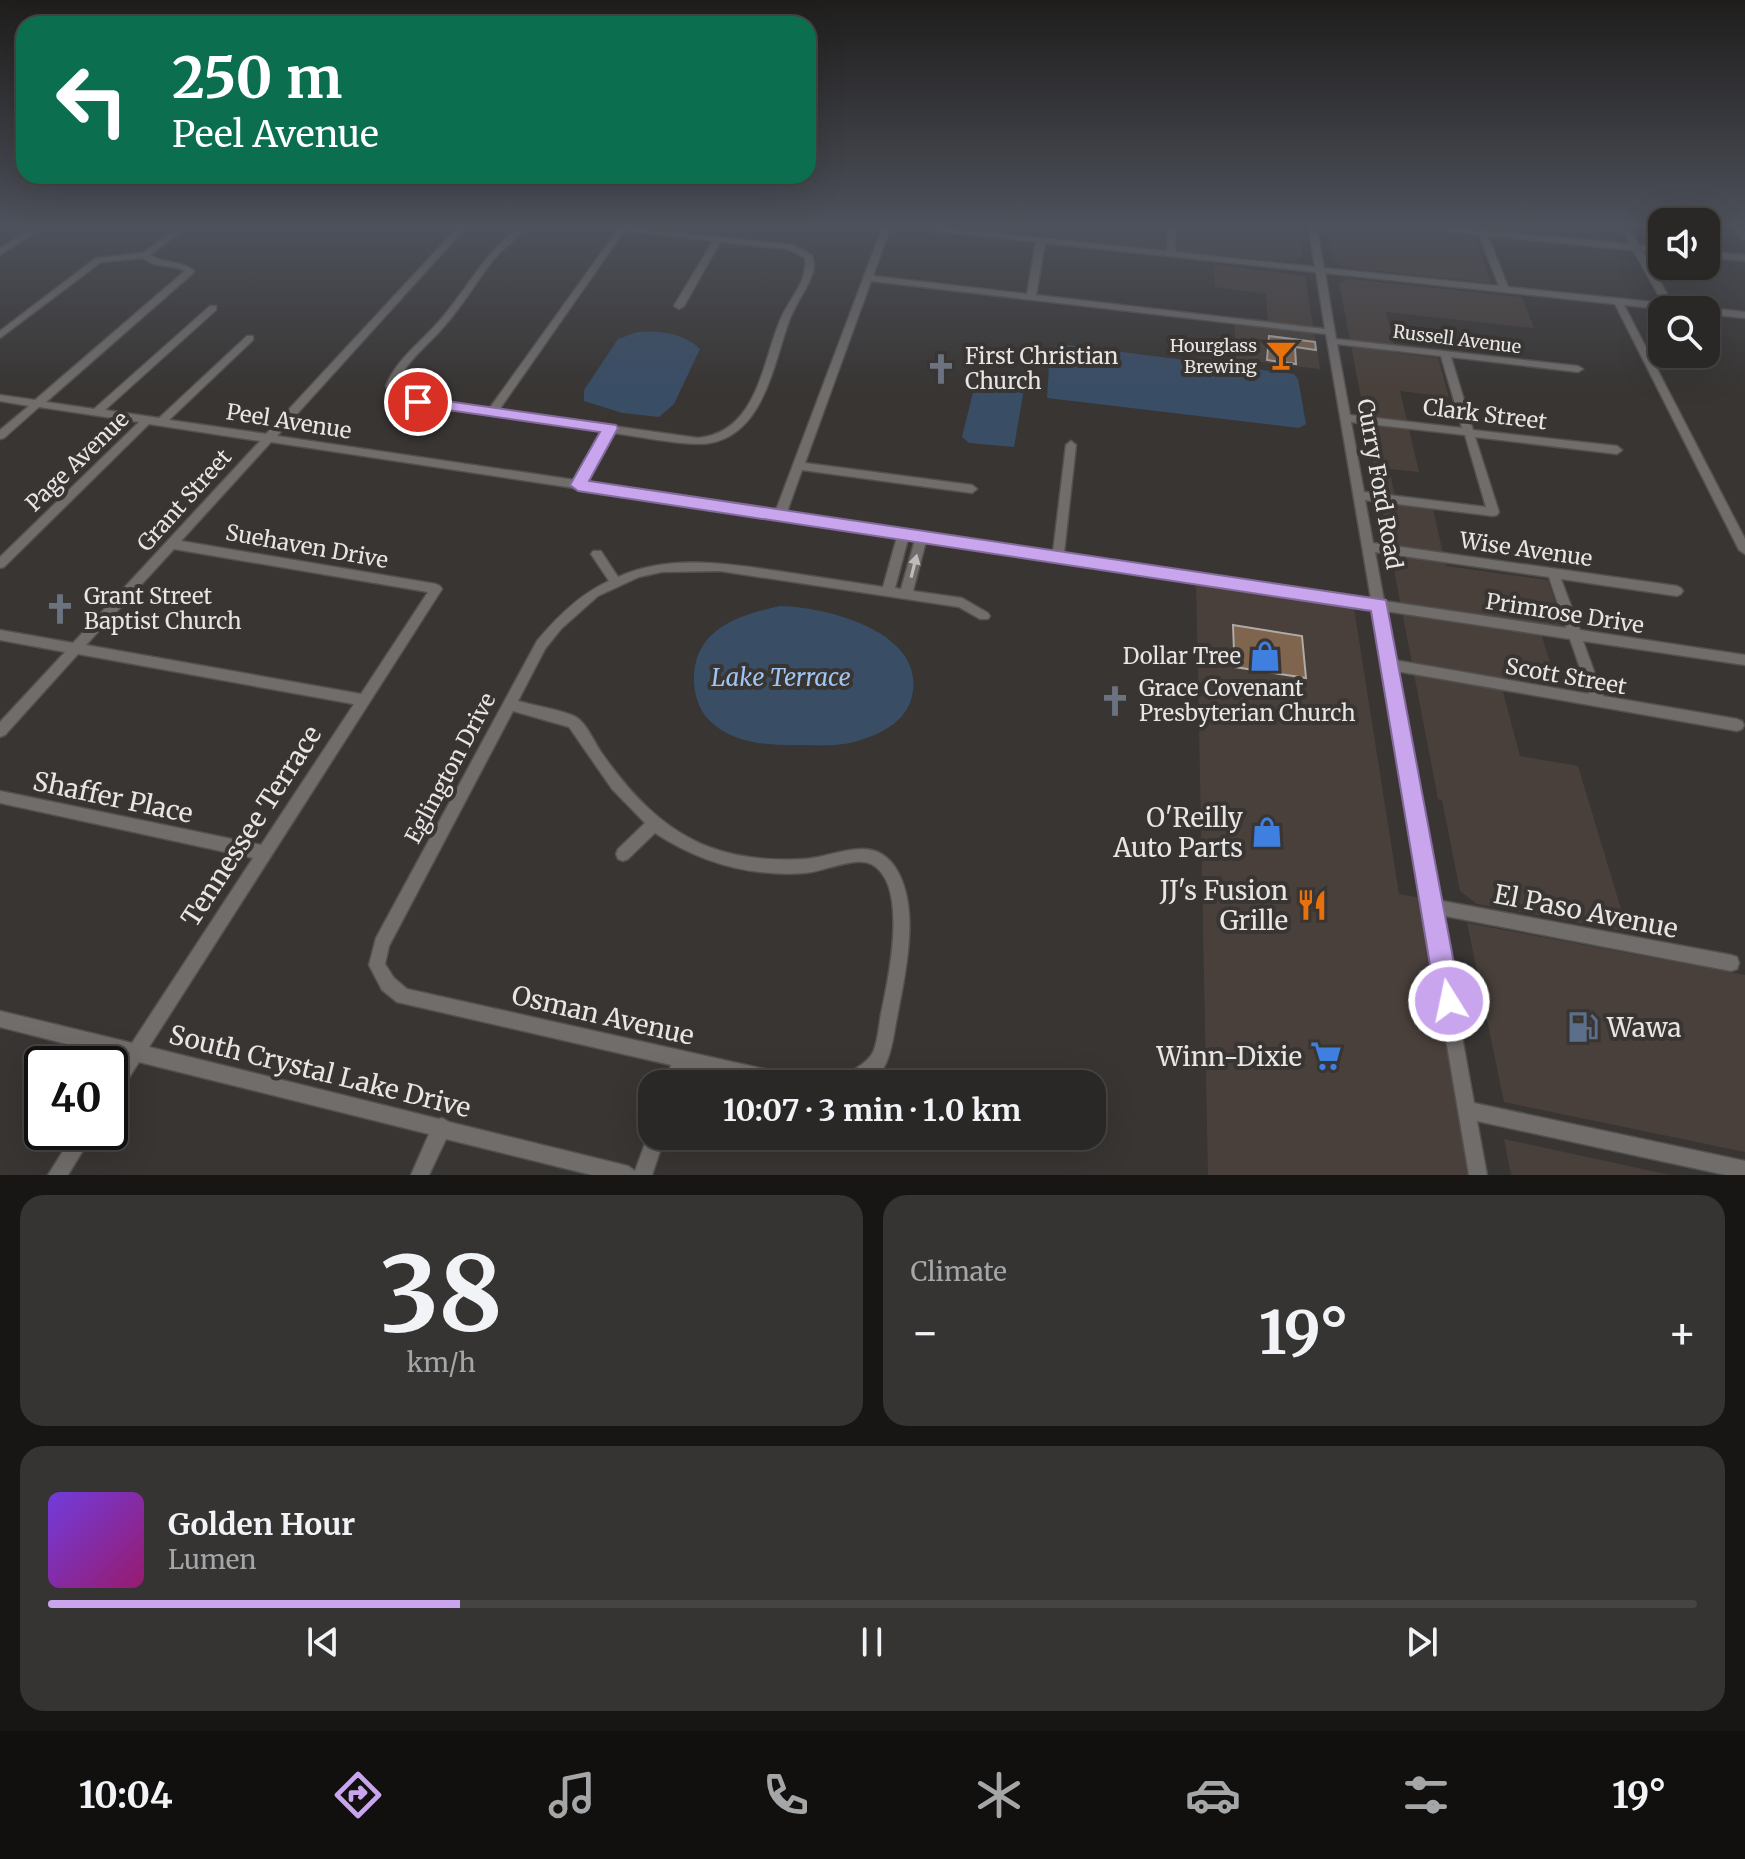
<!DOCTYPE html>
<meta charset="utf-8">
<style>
body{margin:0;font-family:Merriweather,serif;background:#363432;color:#f1f3f6;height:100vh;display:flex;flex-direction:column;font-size:30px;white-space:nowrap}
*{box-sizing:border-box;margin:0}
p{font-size:26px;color:#a5a6a7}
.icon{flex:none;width:44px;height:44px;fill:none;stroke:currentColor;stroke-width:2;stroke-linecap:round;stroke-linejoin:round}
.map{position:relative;height:1175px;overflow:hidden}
.side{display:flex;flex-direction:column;gap:20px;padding:20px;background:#171615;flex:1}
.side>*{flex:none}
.banner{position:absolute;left:16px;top:16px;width:800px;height:168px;border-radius:24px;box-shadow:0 8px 32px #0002,0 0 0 2px #464443;background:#0b6e4f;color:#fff;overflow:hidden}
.buttons{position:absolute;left:1648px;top:208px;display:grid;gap:16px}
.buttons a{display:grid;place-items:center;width:72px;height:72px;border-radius:16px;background:#2a2826;box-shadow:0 8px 32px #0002,0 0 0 2px #464443;font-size:40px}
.speed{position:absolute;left:24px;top:1046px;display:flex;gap:16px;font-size:40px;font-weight:700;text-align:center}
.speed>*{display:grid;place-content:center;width:104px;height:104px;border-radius:50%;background:#2a2826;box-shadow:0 8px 32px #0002,0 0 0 2px #464443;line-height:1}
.speed .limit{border:4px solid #111;border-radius:12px;background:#fff;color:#111}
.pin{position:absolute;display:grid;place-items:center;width:68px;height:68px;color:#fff;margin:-34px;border:4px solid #fff;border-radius:50%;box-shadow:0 2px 8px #0007}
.me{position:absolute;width:88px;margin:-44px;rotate:350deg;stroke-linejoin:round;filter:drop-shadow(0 0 6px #0008)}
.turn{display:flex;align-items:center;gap:28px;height:168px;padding:0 24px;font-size:36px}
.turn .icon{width:104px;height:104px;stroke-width:2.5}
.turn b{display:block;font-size:56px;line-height:68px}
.big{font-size:60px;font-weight:700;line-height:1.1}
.side .card{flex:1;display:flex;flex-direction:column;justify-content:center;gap:12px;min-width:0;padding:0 28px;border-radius:24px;background:#363432}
.side .dial{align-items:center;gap:0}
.dial b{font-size:104px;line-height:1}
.song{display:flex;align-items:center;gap:24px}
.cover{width:96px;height:96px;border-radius:12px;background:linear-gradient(135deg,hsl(260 70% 55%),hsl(320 70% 35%))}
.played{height:8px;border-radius:4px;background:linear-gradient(90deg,#c9a5ee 25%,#464443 25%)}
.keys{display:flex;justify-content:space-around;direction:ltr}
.heat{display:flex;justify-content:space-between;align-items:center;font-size:44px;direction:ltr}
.side .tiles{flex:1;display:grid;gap:20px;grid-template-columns:1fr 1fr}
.card:last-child{grid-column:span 2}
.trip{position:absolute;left:638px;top:1070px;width:468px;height:80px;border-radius:24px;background:#2a2826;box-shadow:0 8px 32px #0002,0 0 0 2px #464443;font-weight:700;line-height:80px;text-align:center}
.tab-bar{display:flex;height:128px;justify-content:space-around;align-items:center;background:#11100f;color:#a5a6a7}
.tab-bar .icon{width:56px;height:56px}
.tab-bar .active{color:#c9a5ee}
.tab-bar b{font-size:36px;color:#f1f3f6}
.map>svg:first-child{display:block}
.built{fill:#49403b}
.water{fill:#394d65}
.building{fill:#7f644e;stroke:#aeaba8;stroke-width:2}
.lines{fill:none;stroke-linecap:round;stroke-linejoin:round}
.minor-casing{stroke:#535150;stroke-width:3}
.minor{fill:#716d6b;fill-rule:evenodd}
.oneway{fill:#bebcba}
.route{fill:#c9a5ee;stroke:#836b9b;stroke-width:2}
.labels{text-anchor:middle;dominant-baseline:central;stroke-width:8;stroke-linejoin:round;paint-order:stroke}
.far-street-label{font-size:18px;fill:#e8e6e5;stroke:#383533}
.far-poi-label{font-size:18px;fill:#e8e6e5;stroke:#383533;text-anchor:end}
.poi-label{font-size:22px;fill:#e8e6e5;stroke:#383533;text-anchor:start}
.street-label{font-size:22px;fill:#e8e6e5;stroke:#383533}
.water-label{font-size:24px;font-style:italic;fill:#9ec5f3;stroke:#383533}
.near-street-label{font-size:26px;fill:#e8e6e5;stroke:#383533}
.near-poi-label{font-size:26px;fill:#e8e6e5;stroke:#383533;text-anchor:end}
</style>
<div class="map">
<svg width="1745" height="1175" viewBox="0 0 1745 1175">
<rect width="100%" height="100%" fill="#383533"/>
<g class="built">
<path d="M1036 226H1300L1303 256 1293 262 1098 244 1034 234Z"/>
<path d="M1325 226H1373L1474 236 1491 283 1341 267 1334 261Z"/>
<path d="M1214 264 1305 276 1320 369 1236 359 1234 317 1268 320 1266 294 1215 287Z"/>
<path d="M1349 279 1522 297 1534 328 1386 312 1396 353 1438 358 1449 397 1400 391 1419 472 1389 469 1397 504 1433 509 1446 566 1548 580 1565 633 1540 630 1557 685 1499 677 1520 756 1578 766 1628 932 1477 904 1460 891 1442 800 1438 799 1339 283Z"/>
<path d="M1196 578 1353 602 1399 894 1431 900 1478 1175H1208Z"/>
<path d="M1467 923 1745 975V1152L1504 1102Z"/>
<path d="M1504 1139 1670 1175H1511Z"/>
</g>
<g class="water">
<path d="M637 332C659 330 684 333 700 349L674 404 659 417 622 413 584 401V390L618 339Z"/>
<path d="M1060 344 1294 374 1298 379 1306 424 1299 428 1047 398 1050 349Z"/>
<path d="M978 372 1018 376 1025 383 1014 447 969 443 962 437Z"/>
<path d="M780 606C827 607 927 632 912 696 906 723 879 735 854 742 835 747 813 745 794 745 763 745 732 743 709 720 698 709 693 691 694 676 696 628 740 615 780 606Z"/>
</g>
<g class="building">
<path d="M1269 336 1315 342 1316 350 1295 347 1296 364 1267 360Z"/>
<path d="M1233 625 1302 636 1306 678 1235 667 1234 662 1226 660V650L1234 651Z"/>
</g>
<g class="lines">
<defs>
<g id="minor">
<path d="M35 226H44L0 255V248Z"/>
<path d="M179 226H188L150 255C164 264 182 260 194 271L193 273 46 402 94 409 210 306H216V310L105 410 159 418 247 336H253V340L169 420 266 434 459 226H467L277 436 575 480 603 431 418 405 390 394 386 386C397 358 422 342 441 319 468 288 486 250 521 226H530C518 237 505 246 494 259 477 280 464 304 446 324 429 345 406 360 396 386L398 390 420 399 489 409 617 231 597 228 593 226H616L793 245 812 255 814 264 813 272C807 290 795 304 789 321 773 365 764 433 710 443 687 447 638 436 613 433L585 482 776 510 883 226H891L873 276 1027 294 1036 242 905 228 901 226H925L1167 251 1168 226H1176L1175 252 1315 267 1308 226H1316L1324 268 1499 286 1479 235 1415 228 1411 226H1436L1477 230 1481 227 1486 230 1630 244 1620 226H1628L1639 245 1662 247V253L1642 251 1673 304 1745 312V318L1706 314V310H1670L1624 305 1745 539V554L1739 550 1615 304 1325 273 1336 339 1578 366 1583 369 1578 372 1451 357 1473 430 1617 446 1622 450 1617 454 1475 437 1499 512 1497 515 1493 516 1365 500 1373 543 1677 586 1681 588 1683 591 1681 594 1677 596 1561 579 1580 630 1745 655V665L1583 641 1603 696 1737 719 1742 721 1744 725 1742 729 1737 731 1396 671 1437 900 1731 955 1737 957 1739 963 1737 969 1731 971 1440 915 1474 1103 1745 1161V1175H1726L1477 1121 1487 1175H1469L1373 609 926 541 913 591 962 598 988 613 990 616 988 619H980L959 607 720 571 662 572 639 577 598 596 561 629 545 649 518 701C531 705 566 711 576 717 587 724 594 742 601 752 629 792 662 829 709 847 738 858 773 861 805 859 835 857 872 833 895 867 923 909 903 982 895 1028 892 1046 887 1078 865 1084 858 1086 848 1084 840 1084 846 1070 867 1067 874 1050 878 1039 879 1026 881 1014 888 980 910 884 871 864 854 856 823 872 805 873 750 877 701 863 655 833L628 859 623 861 618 859 616 854 618 849 645 823 612 789 569 727 513 711 389 946 385 964 394 978 407 989 791 1075 797 1078 800 1084H753L687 1069 682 1084H664L671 1065 397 1002 382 990 369 965 376 938 537 641C557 617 580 594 609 581L591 554 593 551H601L618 577C670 553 730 564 784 572 817 577 850 582 883 587L897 537 271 442 181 541 436 584 440 586 442 589 149 1047 439 1119 442 1118 449 1122 628 1166 635 1171 650 1130 652 1129V1136H665L652 1175H592L446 1139 429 1175H411L429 1134 139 1062 116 1098 110 1101V1077L122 1058 0 1027V1011L132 1043 253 858 0 803V791L261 845 354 704 78 654 5 735 0 737V722L65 652 0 640V630L73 643 260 441 149 424 4 567 0 568V557L139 422 39 407 4 438 0 439V430L29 406 0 401V395L35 400 185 271 178 268 153 264 143 258 101 262 0 338V331L96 258 143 253ZM624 231 713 241 674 306 679 309 684 306 720 242 788 249 805 258C808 280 791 297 782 316 762 360 759 432 698 438L499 410ZM1488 236 1633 250 1663 303 1508 287ZM1045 243 1316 272 1325 329 1036 295ZM871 281 1326 334 1371 599 1064 553 1076 445 1071 441 1066 445 1053 552 787 512 802 470 972 493 977 489 972 485 805 463ZM1337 344 1441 356 1462 428 1350 415ZM1351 422 1465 435 1486 507 1364 492ZM908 539 915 540 901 589 895 588ZM174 549 428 592 361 694 86 645ZM1375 552 1549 577 1566 628 1384 601ZM1385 611 1570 639 1589 694 1394 660Z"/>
<path d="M1733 226H1741L1745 231V239H1742Z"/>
<path d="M1706 251 1745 255V261L1706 257Z"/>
<path d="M75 1132H94L68 1175H48Z"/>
</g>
</defs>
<use href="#minor" class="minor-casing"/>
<use href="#minor" class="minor"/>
</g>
<defs><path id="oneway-solid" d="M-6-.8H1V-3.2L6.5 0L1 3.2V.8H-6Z" transform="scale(2)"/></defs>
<use class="oneway" href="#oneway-solid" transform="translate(914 566) rotate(-76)"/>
<linearGradient id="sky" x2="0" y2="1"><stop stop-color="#1f1d1c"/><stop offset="0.58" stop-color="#4d515b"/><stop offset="1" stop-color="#4d515b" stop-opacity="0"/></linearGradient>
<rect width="1745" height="390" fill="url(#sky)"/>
<path class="route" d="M418 397 616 425 618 428 589 481 1386 600 1461 1001 1457 1010 1449 1014 1440 1010 1436 1001 1371 611 578 491 570 485 600 432 413 405V398Z"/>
<defs>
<symbol id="bar-bare" viewBox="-9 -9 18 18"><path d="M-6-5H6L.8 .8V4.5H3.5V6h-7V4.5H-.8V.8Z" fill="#e8710a" stroke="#383533" stroke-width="2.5" paint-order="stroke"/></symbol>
<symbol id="church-bare" viewBox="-9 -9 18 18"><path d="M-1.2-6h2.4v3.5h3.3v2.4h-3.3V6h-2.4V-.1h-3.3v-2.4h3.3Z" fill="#6b7280" stroke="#383533" stroke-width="2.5" paint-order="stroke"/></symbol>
<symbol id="shop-bare" viewBox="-9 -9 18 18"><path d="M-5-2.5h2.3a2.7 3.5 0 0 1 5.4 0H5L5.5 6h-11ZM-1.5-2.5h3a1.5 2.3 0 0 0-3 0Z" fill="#3f7fe0" stroke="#383533" stroke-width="2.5" paint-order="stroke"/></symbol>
<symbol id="restaurant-bare" viewBox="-9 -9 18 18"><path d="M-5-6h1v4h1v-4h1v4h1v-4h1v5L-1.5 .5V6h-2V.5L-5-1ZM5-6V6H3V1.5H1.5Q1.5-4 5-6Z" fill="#e8710a" stroke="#383533" stroke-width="2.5" paint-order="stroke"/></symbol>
<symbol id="fuel-bare" viewBox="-9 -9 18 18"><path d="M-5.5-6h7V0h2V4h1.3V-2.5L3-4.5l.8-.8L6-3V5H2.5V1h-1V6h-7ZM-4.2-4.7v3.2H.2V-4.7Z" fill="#5c6f8a" stroke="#383533" stroke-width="2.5" paint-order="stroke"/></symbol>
<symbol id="supermarket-bare" viewBox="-9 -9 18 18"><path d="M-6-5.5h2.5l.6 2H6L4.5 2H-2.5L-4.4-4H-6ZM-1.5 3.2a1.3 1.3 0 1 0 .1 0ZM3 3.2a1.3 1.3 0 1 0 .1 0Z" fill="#3f7fe0" stroke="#383533" stroke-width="2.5" paint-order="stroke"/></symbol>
</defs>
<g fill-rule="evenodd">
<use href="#bar-bare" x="1259" y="333" width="44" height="44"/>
<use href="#church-bare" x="919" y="347" width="44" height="44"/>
<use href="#church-bare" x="38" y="587" width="44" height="44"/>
<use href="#shop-bare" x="1243" y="634" width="44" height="44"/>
<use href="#church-bare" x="1093" y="679" width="44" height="44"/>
<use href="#shop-bare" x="1245" y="810" width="44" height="44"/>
<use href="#restaurant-bare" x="1290" y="883" width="44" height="44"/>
<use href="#fuel-bare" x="1561" y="1005" width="44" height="44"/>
<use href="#supermarket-bare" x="1304" y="1034" width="44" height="44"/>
</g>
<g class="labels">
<g class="far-street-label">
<text transform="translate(1457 339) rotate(7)">Russell Avenue</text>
</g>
<g class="far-poi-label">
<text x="1257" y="345">Hourglass<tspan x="1257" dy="21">Brewing</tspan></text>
</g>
<g class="poi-label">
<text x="965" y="356">First Christian<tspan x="965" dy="25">Church</tspan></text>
<text x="84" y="596">Grant Street<tspan x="84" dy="25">Baptist Church</tspan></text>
<text x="1241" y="656" text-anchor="end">Dollar Tree</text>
<text x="1139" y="688">Grace Covenant<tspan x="1139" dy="25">Presbyterian Church</tspan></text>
</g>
<g class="street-label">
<text transform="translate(1485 414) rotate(7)">Clark Street</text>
<text transform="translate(289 421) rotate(9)">Peel Avenue</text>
<text transform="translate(77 461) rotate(-44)">Page Avenue</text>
<text transform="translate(1380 484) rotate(80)">Curry Ford Road</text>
<text transform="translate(184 500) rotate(-48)">Grant Street</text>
<text transform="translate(307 546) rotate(10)">Suehaven Drive</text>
<text transform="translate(1526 549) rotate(8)">Wise Avenue</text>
<text transform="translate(1565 613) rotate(9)">Primrose Drive</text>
<text transform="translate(1566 676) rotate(10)">Scott Street</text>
<text transform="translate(450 768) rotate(-62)">Eglington Drive</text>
</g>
<g class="water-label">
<text x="781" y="677">Lake Terrace</text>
</g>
<g class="near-street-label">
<text transform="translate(113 797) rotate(12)">Shaffer Place</text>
<text transform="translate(251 826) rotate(-57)">Tennessee Terrace</text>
<text transform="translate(1586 911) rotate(11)">El Paso Avenue</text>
<text transform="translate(603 1015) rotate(13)">Osman Avenue</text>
<text transform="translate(320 1071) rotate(14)">South Crystal Lake Drive</text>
</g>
<g class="near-poi-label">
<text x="1243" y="817">O'Reilly<tspan x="1243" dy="30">Auto Parts</tspan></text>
<text x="1288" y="890">JJ's Fusion<tspan x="1288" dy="30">Grille</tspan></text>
<text x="1607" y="1027" text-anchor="start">Wawa</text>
<text x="1302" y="1056">Winn-Dixie</text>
</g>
</g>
</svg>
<div class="buttons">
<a><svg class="icon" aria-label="sound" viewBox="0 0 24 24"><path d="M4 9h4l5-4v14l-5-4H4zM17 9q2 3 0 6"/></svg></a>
<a><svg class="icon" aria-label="search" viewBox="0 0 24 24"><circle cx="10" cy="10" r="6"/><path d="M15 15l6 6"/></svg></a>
</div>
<div class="speed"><div class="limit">40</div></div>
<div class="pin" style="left:418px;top:402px;background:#d93025"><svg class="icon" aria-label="arrive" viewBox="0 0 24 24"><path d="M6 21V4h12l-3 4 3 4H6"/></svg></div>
<svg class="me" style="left:1449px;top:1001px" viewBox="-20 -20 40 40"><circle r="17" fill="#c9a5ee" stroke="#fff" stroke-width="3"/><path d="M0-11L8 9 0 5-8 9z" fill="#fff"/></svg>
<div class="trip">10:07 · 3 min · 1.0 km</div>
<div class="banner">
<div class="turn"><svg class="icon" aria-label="left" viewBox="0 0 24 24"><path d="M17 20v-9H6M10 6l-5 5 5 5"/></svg><div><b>250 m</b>Peel Avenue</div></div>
</div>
</div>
<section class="side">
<div class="tiles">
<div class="card dial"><b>38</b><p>km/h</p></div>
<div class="card"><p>Climate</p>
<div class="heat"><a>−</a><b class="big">19°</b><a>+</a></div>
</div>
<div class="card">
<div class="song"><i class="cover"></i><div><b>Golden Hour</b><p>Lumen</p></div></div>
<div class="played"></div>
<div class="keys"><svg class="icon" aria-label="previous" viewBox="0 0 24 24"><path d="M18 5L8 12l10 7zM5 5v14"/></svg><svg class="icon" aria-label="pause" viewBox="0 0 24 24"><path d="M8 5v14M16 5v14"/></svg><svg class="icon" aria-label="next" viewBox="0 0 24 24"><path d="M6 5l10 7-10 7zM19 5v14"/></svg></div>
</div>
</div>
</section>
<nav class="tab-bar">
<b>10:04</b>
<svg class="icon active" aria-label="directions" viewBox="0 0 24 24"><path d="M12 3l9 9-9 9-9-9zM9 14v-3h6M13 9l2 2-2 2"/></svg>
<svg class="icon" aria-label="music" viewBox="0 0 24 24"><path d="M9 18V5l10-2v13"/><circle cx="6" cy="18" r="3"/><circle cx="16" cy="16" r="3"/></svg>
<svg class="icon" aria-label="phone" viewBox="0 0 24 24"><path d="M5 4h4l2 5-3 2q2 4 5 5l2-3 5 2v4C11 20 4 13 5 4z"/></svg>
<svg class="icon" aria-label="climate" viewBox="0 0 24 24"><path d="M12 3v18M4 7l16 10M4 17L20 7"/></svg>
<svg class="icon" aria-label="car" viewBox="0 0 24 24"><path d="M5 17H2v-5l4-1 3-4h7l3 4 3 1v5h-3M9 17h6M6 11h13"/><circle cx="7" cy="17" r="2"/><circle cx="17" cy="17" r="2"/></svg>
<svg class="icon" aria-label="filters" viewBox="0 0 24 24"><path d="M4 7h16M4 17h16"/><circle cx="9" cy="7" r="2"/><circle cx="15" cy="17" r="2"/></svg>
<b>19°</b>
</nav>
